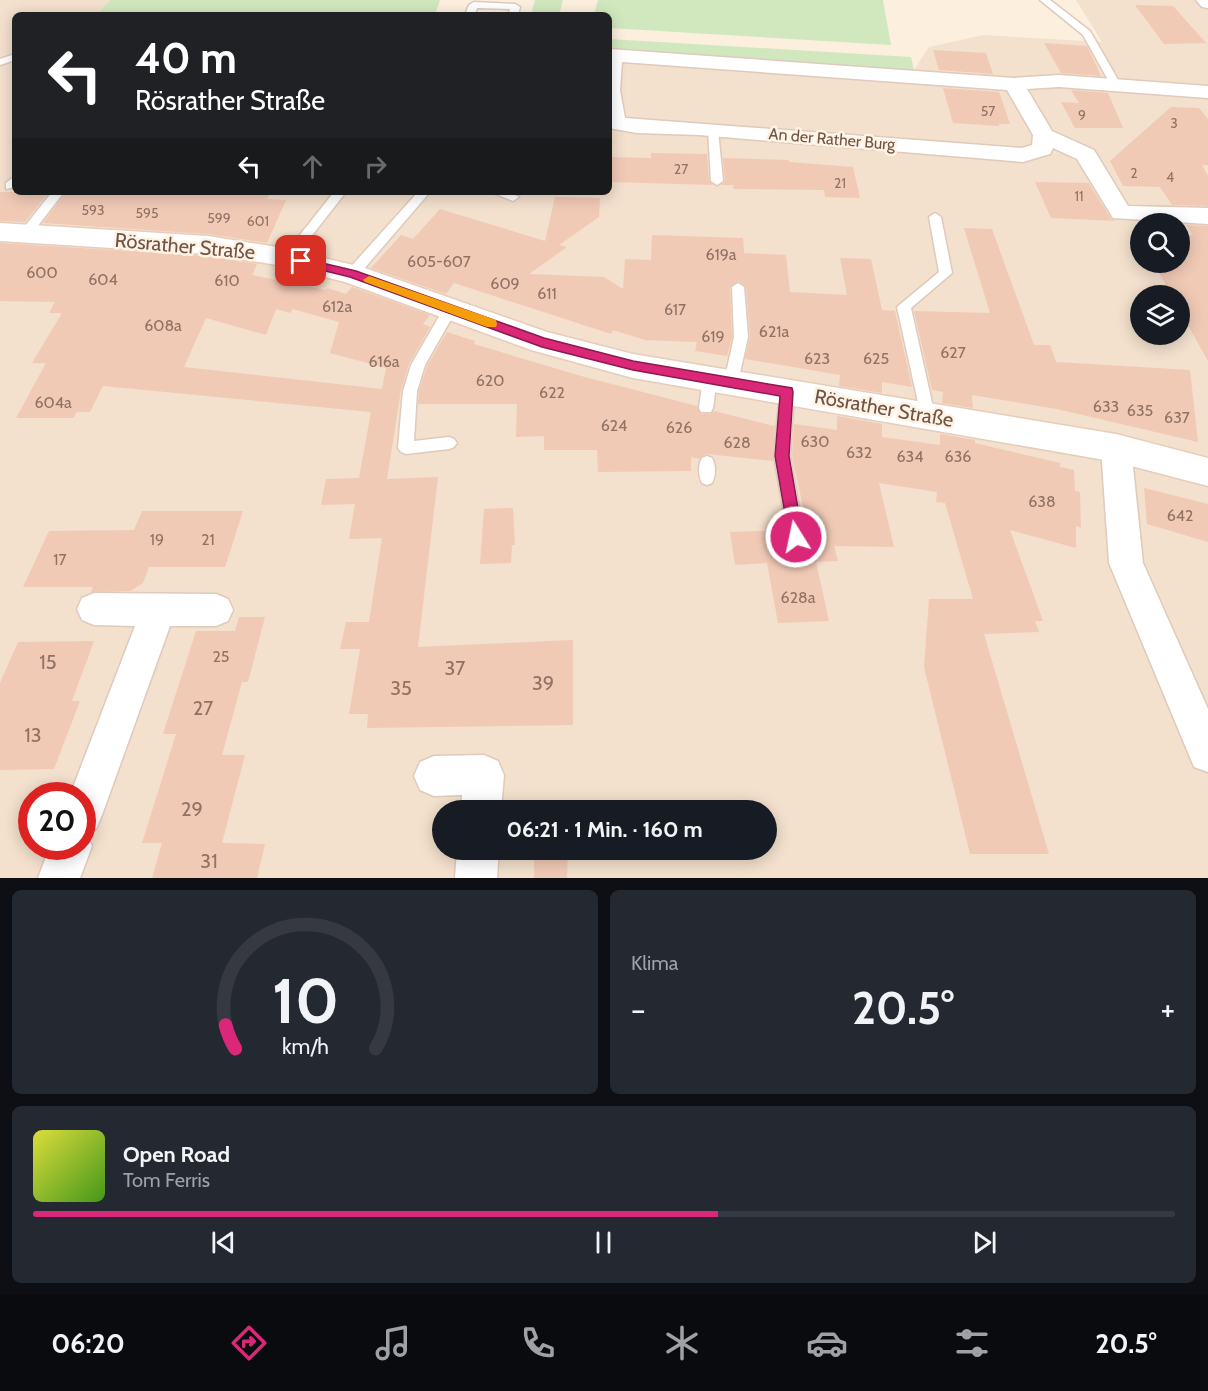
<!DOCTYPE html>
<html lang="de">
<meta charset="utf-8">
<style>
body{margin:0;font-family:Cabin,sans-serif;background:#242831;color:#f1f3f6;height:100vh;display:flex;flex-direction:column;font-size:22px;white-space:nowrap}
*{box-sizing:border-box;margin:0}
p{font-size:20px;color:#9ea1a6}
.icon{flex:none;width:33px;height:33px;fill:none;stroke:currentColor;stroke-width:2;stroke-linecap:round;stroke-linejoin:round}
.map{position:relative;height:878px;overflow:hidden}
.drawer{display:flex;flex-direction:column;gap:12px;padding:12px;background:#0d0f14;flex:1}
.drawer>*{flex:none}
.top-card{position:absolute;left:12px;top:12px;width:600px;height:183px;border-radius:9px;box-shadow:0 3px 15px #0003;background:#202124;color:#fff;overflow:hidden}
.buttons{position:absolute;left:1130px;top:213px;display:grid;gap:12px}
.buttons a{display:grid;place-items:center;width:60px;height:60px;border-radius:50%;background:#171b24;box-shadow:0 3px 15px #0003;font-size:30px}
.speed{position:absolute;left:18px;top:782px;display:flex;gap:12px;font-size:30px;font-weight:700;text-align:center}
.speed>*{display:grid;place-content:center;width:78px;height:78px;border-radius:50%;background:#171b24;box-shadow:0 3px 15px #0003;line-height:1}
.speed .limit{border:9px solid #d22;background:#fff;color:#111}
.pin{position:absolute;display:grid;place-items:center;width:51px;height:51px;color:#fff;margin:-26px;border-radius:12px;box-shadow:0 3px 9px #0006}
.me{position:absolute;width:66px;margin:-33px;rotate:350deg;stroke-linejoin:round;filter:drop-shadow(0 0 4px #0008)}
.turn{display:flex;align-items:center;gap:21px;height:126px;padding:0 24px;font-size:27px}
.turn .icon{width:78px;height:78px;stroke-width:2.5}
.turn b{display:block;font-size:42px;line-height:51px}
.lanes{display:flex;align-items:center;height:57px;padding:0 24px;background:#0003;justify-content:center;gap:30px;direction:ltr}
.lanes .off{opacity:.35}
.big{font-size:45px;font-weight:700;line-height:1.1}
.drawer .widget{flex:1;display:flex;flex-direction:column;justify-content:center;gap:9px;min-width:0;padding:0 21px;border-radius:9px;background:#242831}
.drawer .dial{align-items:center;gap:0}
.dial svg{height:156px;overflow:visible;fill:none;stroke:#363941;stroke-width:7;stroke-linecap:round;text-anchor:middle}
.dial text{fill:#f1f3f6;stroke:none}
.song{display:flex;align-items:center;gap:18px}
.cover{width:72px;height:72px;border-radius:9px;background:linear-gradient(135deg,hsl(60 70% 55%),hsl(100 70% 35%))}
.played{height:6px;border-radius:3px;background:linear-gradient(90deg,#db2777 60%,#363941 60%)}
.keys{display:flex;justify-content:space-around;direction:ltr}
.heat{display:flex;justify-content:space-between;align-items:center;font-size:33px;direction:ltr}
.drawer .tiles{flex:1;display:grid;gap:12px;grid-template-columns:1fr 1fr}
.widget:last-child{grid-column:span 2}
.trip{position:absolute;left:432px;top:800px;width:345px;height:60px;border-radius:30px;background:#171b24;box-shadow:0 3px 15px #0003;font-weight:700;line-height:60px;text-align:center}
.dock{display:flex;height:96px;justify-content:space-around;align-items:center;background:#090b0e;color:#9ea1a6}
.dock .icon{width:42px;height:42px}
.dock .selected{color:#db2777}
.dock b{font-size:27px;color:#f1f3f6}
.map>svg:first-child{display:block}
.residential{fill:#f3e0cd;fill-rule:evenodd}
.green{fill:#d1e8be}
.building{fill:#f1cab6;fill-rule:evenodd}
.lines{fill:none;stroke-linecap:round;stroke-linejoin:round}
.lane-casing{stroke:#dfcabb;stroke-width:3}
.street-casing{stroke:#dfcabb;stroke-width:3}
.secondary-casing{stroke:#e6cdbb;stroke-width:3}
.lane{fill:#fff;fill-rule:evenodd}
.street{fill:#fff;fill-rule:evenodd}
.secondary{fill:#fff;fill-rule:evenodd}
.route{fill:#db2777;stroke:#8e194d;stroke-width:1.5}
.slow{fill:#f59e0b}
.labels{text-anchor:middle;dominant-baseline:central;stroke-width:5;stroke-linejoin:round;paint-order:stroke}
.far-number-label{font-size:14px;fill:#917263}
.far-street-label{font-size:16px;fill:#715447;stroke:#fff3e4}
.number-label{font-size:16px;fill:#917263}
.street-label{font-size:20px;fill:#715447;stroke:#fff3e4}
.near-number-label{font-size:20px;fill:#917263}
</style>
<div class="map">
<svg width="1208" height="878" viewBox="0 0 1208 878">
<rect width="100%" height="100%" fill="#fcefde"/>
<path class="residential" d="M0 0H110L96 15H15V192H609V49L914 70 929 47 983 35 1102 42 1076 0H1208V878H0ZM1140 224H1179V262H1140ZM1140 296H1179V334H1140ZM32 795H82V846H32ZM442 810H766V849H442Z"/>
<g class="green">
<path d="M110 0H440L435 15H96Z"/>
<path d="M535 0H563L559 15H531Z"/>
<path d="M598 0H883L891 45 609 28V15H594Z"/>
<path d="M609 39 911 57 914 70 609 49Z"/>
</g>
<g class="building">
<path d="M1135 5 1173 6 1206 43 1164 44Z"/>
<path d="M1044 43 1087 46 1101 76 1061 73Z"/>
<path d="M933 50 986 53 993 74 939 70Z"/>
<path d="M943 88 999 92 1010 124H999V126L953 123Z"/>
<path d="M1071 90 1108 93 1123 128H1075L1061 102 1079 103Z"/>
<path d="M1171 107 1199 108 1208 119V165H1202L1208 176V206L1172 205 1160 187 1123 186 1110 161Z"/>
<path d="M651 153 707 154 709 181 713 185 609 182V157L651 158Z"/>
<path d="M723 158 789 160V162L853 167 860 198 825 197 824 190 734 189 733 185H721L725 181Z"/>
<path d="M1035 182 1089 183 1111 219 1116 221 1051 218Z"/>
<path d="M0 192H49L25 222 0 221Z"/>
<path d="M66 192H271L267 199 286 200 267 243 208 234 43 223Z"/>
<path d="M555 197 600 198 599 217 559 245 567 247 529 274 604 277 623 289 625 259 651 260 652 235 743 238 744 253 786 255 790 292 847 295 840 258 871 259 882 310 895 311 912 387 882 382V393L839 386 840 375 745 359 750 337 746 287 739 281 730 287 732 337 727 356 695 351 697 342 645 340 613 330 611 334 454 283 446 294 371 268 401 235 413 239 440 209 545 241Z"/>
<path d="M1186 225 1208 226V361L1179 309V296H1172L1153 262H1179V235H1193Z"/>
<path d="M964 228 992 229 1034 345H1050L1056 362 1190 370 1198 442 1057 409 972 395 973 408 942 403 943 392 932 390 914 311 990 313Z"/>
<path d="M0 243 208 256 257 264 252 275 326 290 327 288 346 294 352 287 430 315 423 324 430 327 409 364 401 390 387 479 438 477 418 647 573 640V725L367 728 368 714H349L360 649H340L346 622H369L382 538 349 539 355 504 321 505 326 479 359 478 371 412 103 386 90 412H77L73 418H16L46 363H32L62 313H49L55 302 0 301ZM276 309 290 313 293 309 339 322 330 353 386 368 382 389 184 367 206 318 266 335Z"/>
<path d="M447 332 475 341 474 344 581 376 697 406 701 414H711L714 411 774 426 775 423 773 461 706 454 699 459 691 457V471L598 472 597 450H544V436L516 437 517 404H418L419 391 427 366Z"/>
<path d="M837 416 882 424V437L940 445V434L975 440V443L1060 463V467L1074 470 1075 491 1080 492 1081 528 1076 526V548L1010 530 1043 621H1035L1039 632 984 634 1049 854H970L924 667 929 599H973L945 503 936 502 937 492 879 483 894 547 834 546 838 561 816 562 829 621 778 623 767 563 735 565 730 532 785 530 789 543 797 545 804 542 805 530H808L792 456 794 424 837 430Z"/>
<path d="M1144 488 1208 504V542L1147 524Z"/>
<path d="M513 508 515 545H512L511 563 480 564 484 509Z"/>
<path d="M142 511H243L225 567H149L143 583 130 591 91 592 93 587H23L49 531 134 530Z"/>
<path d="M239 617H265L248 682H242L222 755H245L222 843 265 844 257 878H152L162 843H142L176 734H163L196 631H235Z"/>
<path d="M94 641 72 701H80L54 769 0 770V683L18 642Z"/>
<path d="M534 849H568L567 878H534Z"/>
</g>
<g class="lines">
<defs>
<g id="lane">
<path d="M1040 0H1050L1090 31 1121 85 1120 87H1112L1083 35Z"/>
<path d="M474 2 515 4 520 7 518 15H508L510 9 477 8 475 15H465L469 5Z"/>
<path d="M15 54V60L0 65V59Z"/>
<path d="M713 127 718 130 723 181 717 185 711 181 708 130Z"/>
<path d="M15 176V187L6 189V183Z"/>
<path d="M52 192H64L30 236H22V230Z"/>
<path d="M334 192H346L292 261H284L282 258 284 255Z"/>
<path d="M418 192H430L357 277H347L346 274 347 271Z"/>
<path d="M491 192H509L519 197 513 201Z"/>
<path d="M935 213 941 217 952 273 911 308 935 416 933 420H923L921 416 897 307 939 272 929 217Z"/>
<path d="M738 283 744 287 748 337 738 382 731 387 724 382 734 337 732 287Z"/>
<path d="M450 304 457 309 425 365 417 391 414 441 449 437 454 439 457 443 454 447 449 449 406 454 401 452 398 448 403 391 411 365 445 306Z"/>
<path d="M710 373 717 378 713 408 711 412H701L699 408 703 378Z"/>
<path d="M787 386 792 388 794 392 790 456 804 536 802 541 796 543 790 541 788 536 774 456 780 392 782 388Z"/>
<path d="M707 456 712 458C716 465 716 475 712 483L707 485 702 483C698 475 698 465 702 458Z"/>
</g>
<g id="street">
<path d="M1196 0H1208V8L1202 7Z"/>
<path d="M609 49 1014 78 1059 75 1208 86V98L1059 87 1027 89 1052 131 1094 150 1128 206 1208 208V224L1113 218 1077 159 1053 148 1050 154 1023 162 699 135 637 133 609 128ZM622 62 1007 90 1033 135 1032 145 1022 148 625 118 620 90Z"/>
<path d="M1116 436 1127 439 1131 448 1143 563 1208 709V772L1194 767 1109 563 1101 448 1105 439Z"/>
<path d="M94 593 216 594 228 599 233 610 228 621 216 626H170L102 815 96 829 86 833 92 846 80 878H38L50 846H82V795H70L135 626 94 625 82 620 77 609 82 598Z"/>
<path d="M484 755 498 761 504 775 501 810H461L462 795 434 796 420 790 414 776 420 762 434 756Z"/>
<path d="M457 849H499L497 878H455Z"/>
</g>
<path id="secondary" d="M0 223 208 236 277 247 362 267 547 332 633 354 1116 434 1208 458V486L1116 462 633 378 531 350 345 282 277 265 208 254 0 241Z"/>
</defs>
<use href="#lane" class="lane-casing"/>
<use href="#street" class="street-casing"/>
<use href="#secondary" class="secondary-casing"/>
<use href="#lane" class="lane"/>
<use href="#street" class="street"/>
<use href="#secondary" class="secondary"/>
</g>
<path class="route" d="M301 258 356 271 544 338 633 361 792 388 793 392 789 456 803 537 801 541 796 543 791 541 789 537 775 456 780 396 633 370 542 347 350 277 297 264 295 261Z"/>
<path class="slow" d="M369 276 496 320 497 324 496 327H487L365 282 363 280Z"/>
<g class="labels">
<g class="far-number-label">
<text x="988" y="111">57</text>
<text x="1082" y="115">9</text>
<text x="1174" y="123">3</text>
<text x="681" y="169">27</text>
<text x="1134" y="173">2</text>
<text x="1170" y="177">4</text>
<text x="840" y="183">21</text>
<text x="1079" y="196">11</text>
<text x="93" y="210">593</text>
<text x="147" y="213">595</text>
<text x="219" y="218">599</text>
<text x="258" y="221">601</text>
</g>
<g class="far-street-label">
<text transform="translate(832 139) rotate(5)">An der Rather Burg</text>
</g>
<g class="number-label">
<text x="721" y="254">619a</text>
<text x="439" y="261">605-607</text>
<text x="42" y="272">600</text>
<text x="103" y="279">604</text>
<text x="227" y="280">610</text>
<text x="505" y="283">609</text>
<text x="547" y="293">611</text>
<text x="337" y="306">612a</text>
<text x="675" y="309">617</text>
<text x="163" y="325">608a</text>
<text x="774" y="331">621a</text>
<text x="713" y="336">619</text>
<text x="953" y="352">627</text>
<text x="817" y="358">623</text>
<text x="876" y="358">625</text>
<text x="384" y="361">616a</text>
<text x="490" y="380">620</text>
<text x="552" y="392">622</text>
<text x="53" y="402">604a</text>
<text x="1106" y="406">633</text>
<text x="1140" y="410">635</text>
<text x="1177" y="417">637</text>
<text x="614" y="425">624</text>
<text x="679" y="427">626</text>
<text x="815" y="441">630</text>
<text x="737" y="442">628</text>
<text x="859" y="452">632</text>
<text x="910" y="456">634</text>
<text x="958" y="456">636</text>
<text x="1042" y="501">638</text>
<text x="1180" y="515">642</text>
<text x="157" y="539">19</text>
<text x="208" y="539">21</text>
<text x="60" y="559">17</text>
<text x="798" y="597">628a</text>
<text x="221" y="656">25</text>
</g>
<g class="street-label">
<text transform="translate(185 246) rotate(5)">Rösrather Straße</text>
<text transform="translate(884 408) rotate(10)">Rösrather Straße</text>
</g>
<g class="near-number-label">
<text x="48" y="662">15</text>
<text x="455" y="668">37</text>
<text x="543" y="683">39</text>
<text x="401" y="688">35</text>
<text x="203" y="708">27</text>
<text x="33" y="735">13</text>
<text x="192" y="809">29</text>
<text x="209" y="861">31</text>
</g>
</g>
</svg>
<div class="buttons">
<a><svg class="icon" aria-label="search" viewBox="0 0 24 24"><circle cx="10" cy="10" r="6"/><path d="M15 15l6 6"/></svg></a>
<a><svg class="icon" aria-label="layers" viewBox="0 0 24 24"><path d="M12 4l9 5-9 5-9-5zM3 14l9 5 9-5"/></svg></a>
</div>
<div class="speed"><div class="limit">20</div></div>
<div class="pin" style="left:301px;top:261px;background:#d93025"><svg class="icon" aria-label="arrive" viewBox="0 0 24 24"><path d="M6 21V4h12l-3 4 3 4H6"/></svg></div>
<svg class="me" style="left:796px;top:537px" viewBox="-20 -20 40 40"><circle r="17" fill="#db2777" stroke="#fff" stroke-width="3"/><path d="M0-11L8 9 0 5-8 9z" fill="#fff"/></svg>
<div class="trip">06:21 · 1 Min. · 160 m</div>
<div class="top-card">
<div class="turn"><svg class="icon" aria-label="left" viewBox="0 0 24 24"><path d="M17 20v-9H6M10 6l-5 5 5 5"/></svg><div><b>40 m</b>Rösrather Straße</div></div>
<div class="lanes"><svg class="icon" aria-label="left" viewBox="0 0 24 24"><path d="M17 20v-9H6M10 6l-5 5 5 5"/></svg><svg class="icon off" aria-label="ahead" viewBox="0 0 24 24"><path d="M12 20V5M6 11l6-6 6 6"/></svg><svg class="icon off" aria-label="right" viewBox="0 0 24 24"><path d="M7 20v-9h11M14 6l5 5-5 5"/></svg></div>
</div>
</div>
<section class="drawer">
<div class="tiles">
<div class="widget dial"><svg viewBox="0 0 100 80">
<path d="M14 69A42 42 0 1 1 86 69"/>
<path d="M14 69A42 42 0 0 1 9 57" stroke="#db2777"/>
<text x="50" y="56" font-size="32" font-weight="700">10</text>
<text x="50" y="72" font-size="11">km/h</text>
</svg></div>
<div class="widget"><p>Klima</p>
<div class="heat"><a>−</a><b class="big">20.5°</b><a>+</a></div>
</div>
<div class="widget">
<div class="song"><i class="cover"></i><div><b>Open Road</b><p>Tom Ferris</p></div></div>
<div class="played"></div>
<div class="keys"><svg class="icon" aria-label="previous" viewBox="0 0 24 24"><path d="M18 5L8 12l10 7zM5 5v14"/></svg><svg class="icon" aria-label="pause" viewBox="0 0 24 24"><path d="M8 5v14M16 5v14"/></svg><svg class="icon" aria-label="next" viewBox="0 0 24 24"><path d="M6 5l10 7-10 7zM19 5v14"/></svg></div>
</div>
</div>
</section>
<nav class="dock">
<b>06:20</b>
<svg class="icon selected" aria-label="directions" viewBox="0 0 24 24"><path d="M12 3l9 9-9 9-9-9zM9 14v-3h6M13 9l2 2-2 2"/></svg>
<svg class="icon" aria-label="music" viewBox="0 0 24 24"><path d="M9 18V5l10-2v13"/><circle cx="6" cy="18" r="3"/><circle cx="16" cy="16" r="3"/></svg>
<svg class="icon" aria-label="phone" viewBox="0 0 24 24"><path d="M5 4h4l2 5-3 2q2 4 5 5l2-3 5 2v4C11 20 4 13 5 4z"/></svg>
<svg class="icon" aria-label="climate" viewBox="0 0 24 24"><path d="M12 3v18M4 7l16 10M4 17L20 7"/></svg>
<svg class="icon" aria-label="car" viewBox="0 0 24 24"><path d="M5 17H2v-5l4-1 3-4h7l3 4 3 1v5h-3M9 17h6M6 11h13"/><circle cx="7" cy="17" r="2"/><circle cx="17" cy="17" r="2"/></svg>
<svg class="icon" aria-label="filters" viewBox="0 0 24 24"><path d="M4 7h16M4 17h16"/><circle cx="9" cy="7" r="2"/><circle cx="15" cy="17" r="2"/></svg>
<b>20.5°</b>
</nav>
